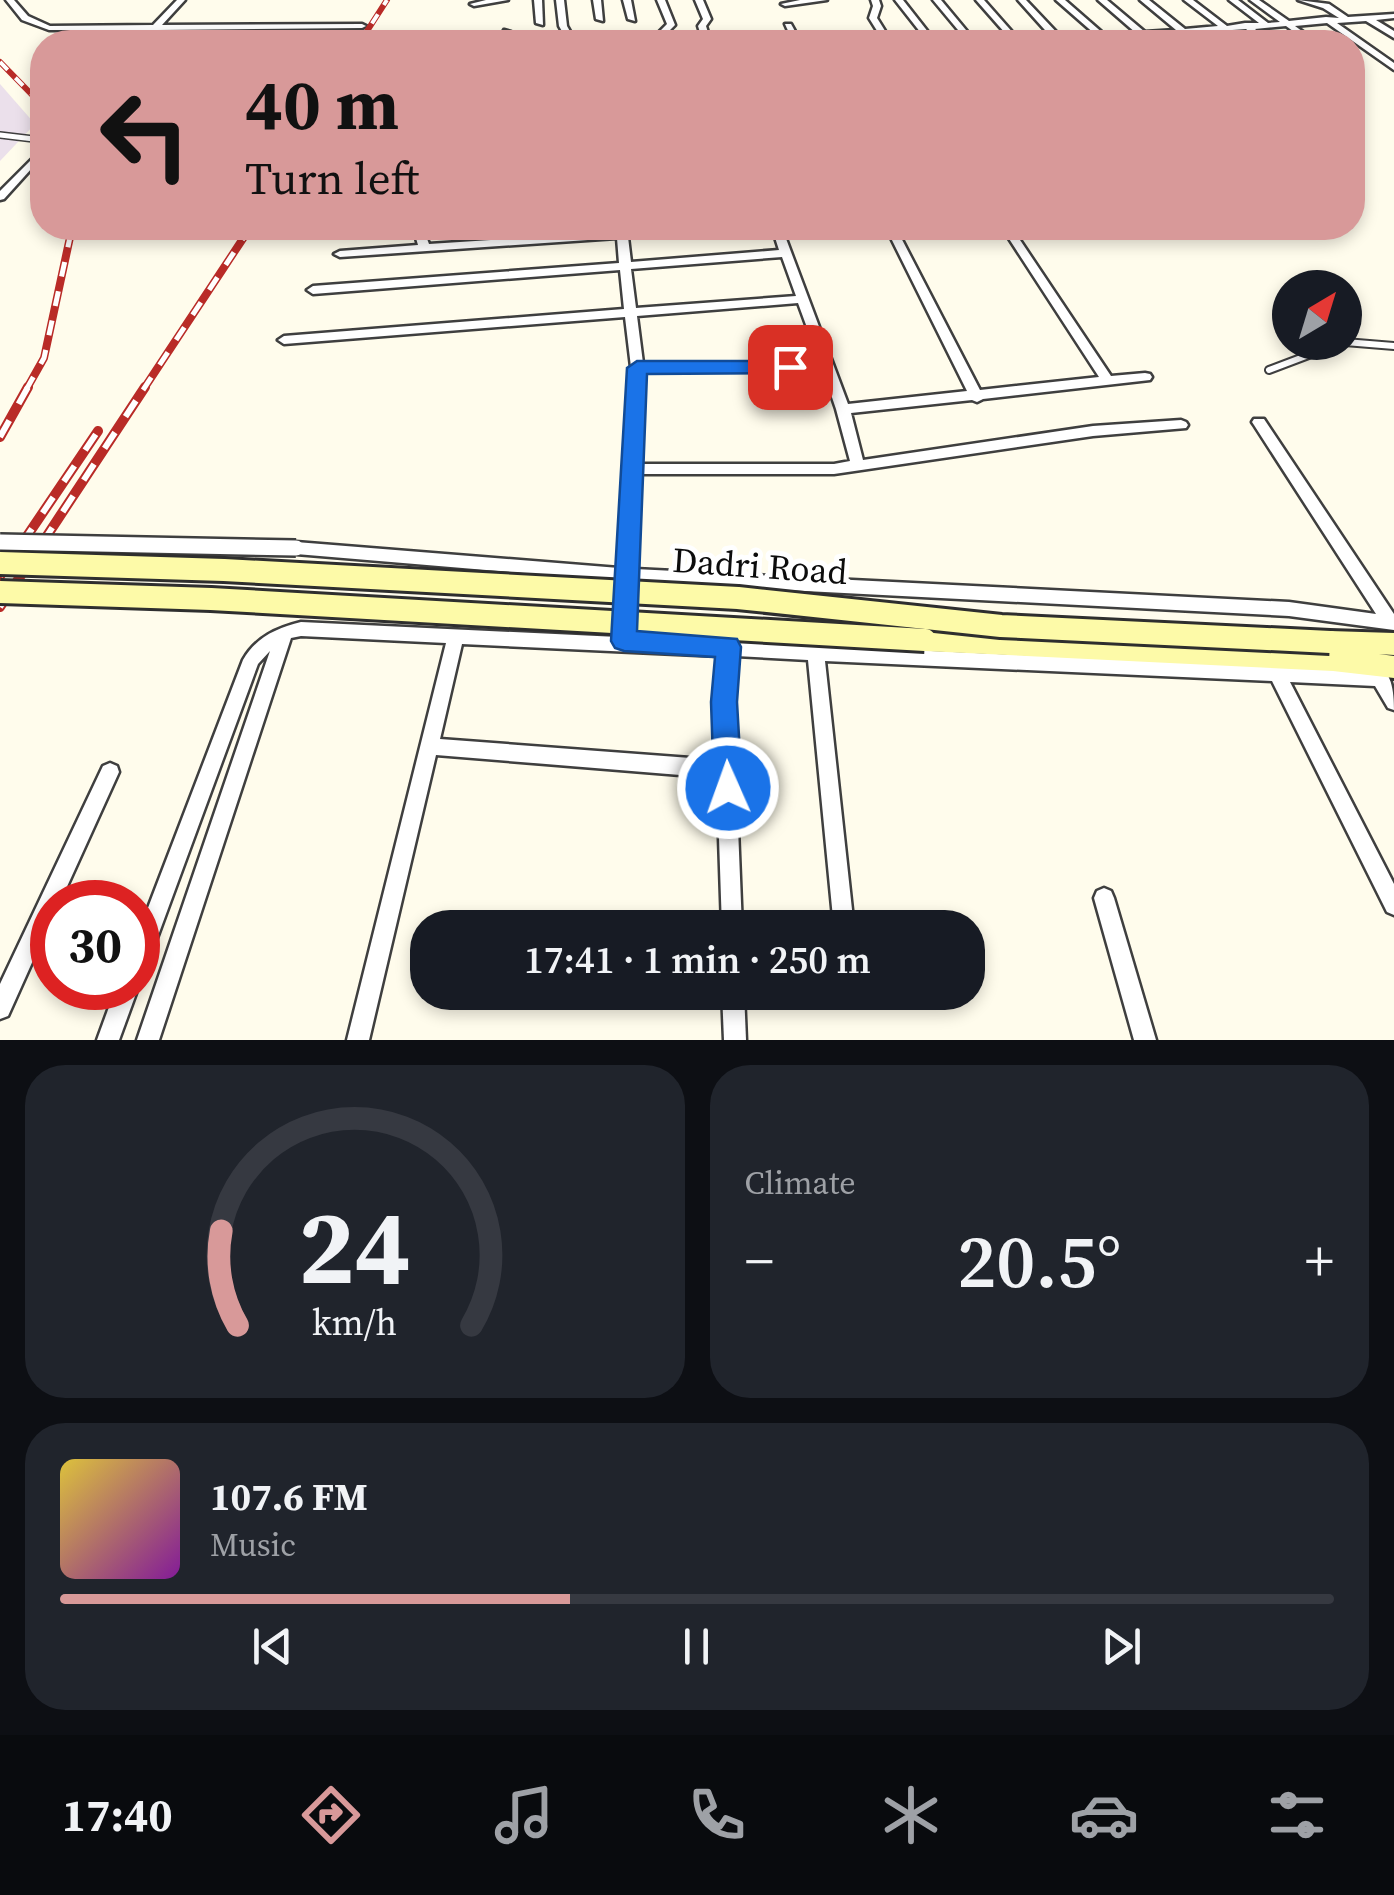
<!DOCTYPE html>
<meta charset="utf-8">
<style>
body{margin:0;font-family:"Source Serif 4",serif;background:#20242c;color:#f1f3f6;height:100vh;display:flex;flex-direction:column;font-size:38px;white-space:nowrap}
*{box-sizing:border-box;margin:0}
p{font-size:32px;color:#9ea1a6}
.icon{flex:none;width:55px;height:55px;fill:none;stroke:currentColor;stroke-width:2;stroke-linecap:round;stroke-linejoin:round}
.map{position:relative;height:1040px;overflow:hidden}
.drawer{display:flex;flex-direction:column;gap:25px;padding:25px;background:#0d0f14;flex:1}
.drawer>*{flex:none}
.top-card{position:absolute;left:30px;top:30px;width:1335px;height:210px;border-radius:40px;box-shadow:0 5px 15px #0003;background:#d89999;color:#111;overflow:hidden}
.needle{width:65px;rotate:38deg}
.tools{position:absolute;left:1272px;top:270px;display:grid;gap:20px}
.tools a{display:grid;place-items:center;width:90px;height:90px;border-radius:50%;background:#171b24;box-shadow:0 5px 15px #0003;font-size:50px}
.speed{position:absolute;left:30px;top:880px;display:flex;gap:20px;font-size:50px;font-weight:700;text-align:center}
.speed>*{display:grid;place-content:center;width:130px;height:130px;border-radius:50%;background:#171b24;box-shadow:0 5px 15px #0003;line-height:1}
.speed .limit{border:15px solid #d22;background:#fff;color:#111}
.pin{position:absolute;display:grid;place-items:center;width:85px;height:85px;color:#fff;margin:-42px;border-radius:20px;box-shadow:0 5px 15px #0006}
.me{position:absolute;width:110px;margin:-55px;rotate:358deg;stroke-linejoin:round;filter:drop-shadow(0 0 8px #0008)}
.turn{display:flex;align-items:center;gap:35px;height:210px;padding:0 50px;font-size:45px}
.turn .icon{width:130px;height:130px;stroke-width:2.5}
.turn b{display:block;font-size:70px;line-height:85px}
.big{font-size:75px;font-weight:600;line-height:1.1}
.drawer .tile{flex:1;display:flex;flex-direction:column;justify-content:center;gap:15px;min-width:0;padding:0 35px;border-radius:40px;background:#20242c}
.drawer .dial{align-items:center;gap:0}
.dial svg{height:260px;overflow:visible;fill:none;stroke:#363941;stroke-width:7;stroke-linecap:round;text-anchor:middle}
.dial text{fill:#f1f3f6;stroke:none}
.song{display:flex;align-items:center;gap:30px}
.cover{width:120px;height:120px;border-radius:15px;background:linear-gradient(135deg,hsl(50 70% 55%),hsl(290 70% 35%))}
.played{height:10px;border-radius:5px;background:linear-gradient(90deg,#d89999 40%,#363941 40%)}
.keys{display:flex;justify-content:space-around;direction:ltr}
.heat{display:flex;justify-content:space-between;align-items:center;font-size:55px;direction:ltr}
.drawer .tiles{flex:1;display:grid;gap:25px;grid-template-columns:1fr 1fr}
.tile:last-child{grid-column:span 2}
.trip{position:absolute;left:410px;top:910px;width:575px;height:100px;border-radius:40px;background:#171b24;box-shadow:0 5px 15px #0003;font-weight:600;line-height:100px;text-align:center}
.dock{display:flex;height:160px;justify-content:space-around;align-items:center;background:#090b0e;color:#9ea1a6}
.dock .icon{width:70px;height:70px}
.dock .current{color:#d89999}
.dock b{font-size:45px;color:#f1f3f6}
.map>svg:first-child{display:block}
.industrial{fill:#ebe0eb}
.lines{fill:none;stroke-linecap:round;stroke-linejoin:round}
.lane-far1-casing{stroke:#3f3f3f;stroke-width:8}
.lane-casing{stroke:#3f3f3f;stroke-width:10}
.street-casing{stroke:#3f3f3f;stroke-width:5}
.secondary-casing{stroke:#2e2e2e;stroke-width:6}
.lane-far1{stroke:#fff;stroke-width:5}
.lane{stroke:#fff;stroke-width:6}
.street{fill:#fff;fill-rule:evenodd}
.secondary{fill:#fdfaa8;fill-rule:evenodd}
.rail-far2-casing{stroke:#b92b27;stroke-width:6}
.rail-far1-casing{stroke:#b92b27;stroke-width:8}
.rail-casing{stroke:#b92b27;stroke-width:10}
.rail-far2{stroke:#fff;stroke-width:4;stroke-dasharray:11;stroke-linecap:butt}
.rail-far1{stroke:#fff;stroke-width:5;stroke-dasharray:15;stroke-linecap:butt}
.rail{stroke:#fff;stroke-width:6;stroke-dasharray:19;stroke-linecap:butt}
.street-bridge-casing{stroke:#3f3f3f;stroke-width:20;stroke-linecap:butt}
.secondary-bridge-casing{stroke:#2e2e2e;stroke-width:28;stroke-linecap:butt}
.street-bridge{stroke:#fff;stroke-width:15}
.secondary-bridge{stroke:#fdfaa8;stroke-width:22}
.route{fill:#1a73e8;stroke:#114b97;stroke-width:2.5}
.labels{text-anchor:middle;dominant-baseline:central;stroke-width:10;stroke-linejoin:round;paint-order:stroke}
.street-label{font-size:35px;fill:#0c0c0c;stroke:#fff}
</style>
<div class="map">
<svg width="1394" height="1040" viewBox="0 0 1394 1040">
<rect width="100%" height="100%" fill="#fffcec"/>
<path class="industrial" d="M0 84 35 124 0 161Z"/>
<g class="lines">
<defs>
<path id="lane-far1" d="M0 135 42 140"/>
<g id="lane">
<path d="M1345 342 1394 346"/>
<path d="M1269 370 1343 342"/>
</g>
<g id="street">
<path d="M6 0H14L28 16 50 26 153 25 177 0H185L162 25 362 24 366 26 362 28 158 30 146 42H138L149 30H49L22 20Z"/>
<path d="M486 0H508L474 6 470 4Z"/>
<path d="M534 0H542L543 25 536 23Z"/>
<path d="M556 0H564L567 26 576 42H568L559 26Z"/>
<path d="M593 0H601L603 21 596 19Z"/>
<path d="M623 0H631L635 21 628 19Z"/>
<path d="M657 0H665L675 25 666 34V42H658V33L667 24Z"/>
<path d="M695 0H703L711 19 706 26 711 42H703L698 26 703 19Z"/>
<path d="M800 0H827L785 6 781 4Z"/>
<path d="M871 0H879L881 6 877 18 892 42H884L869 18 873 6Z"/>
<path d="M895 0H903L936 42H928Z"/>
<path d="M933 0H941L976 42H968Z"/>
<path d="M976 0H984L1021 42H1013Z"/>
<path d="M1018 0H1026L1062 38 1096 35 1056 0H1065L1105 35 1136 33 1098 0H1107L1145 32 1176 30 1140 0H1149L1185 29 1218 26 1184 0H1193L1227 26 1245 23H1259L1229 0H1238L1268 23 1280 22 1250 0H1259L1289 21 1326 17 1339 18 1323 8 1298 0 1329 4 1348 17 1394 14V18L1376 20 1394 31V38L1366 21 1337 23 1394 63V70L1327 23 1295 26 1317 42H1308L1286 26 1255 29 1271 42H1262L1246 29 1191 33 1200 42H1191L1181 34 1110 39 1106 42 1101 40 1037 42 1041 39H1053Z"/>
<path d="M785 24H791L801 42H793Z"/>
<path d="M504 30 511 32 506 42H498Z"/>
<path d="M1352 69 1359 72V76H1352Z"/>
<path d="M42 149V157L4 199 0 200V191Z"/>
<path d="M413 228H423L429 244 616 232V228H626L627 231 720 228 715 231 628 237 631 262 779 250 772 228H782L848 404 967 391 886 228H896L980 390 1099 377 1002 228H1012L1111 376 1145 373 1150 374 1152 377 1150 380 983 399 977 402 972 400 851 413 863 460 1093 426 1181 420 1186 422 1188 425 1186 428 1093 436 834 474H639L635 569 1289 602 1376 614 1254 425 1252 422 1254 419H1264L1394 614V630L1289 616 634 582 632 632 629 637 1367 671 1369 667C1392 663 1394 692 1394 710L1388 708 1375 686 1290 682 1394 884V915L1387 912 1272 681 825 661 854 928H834L808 660 736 656 733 702 742 928H722L717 778 436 755 369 1040H347L446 643 301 636 291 638 159 1040H137L270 651 258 664 149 960 145 967 138 971V934L243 660C256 637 277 628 301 622L618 637 616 632 619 581 296 554 291 552 288 548 291 544 296 542 619 568 631 367 625 317 284 344 278 340 284 336 624 309 620 270 313 294 307 290 313 286 619 263 617 238 340 257 334 254 340 251 418 245ZM782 257 796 296 636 308 631 269ZM798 303 820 363H643L637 316ZM643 371H823L836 409 850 461 834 464H639ZM462 644 719 656 715 702 717 760 440 739Z"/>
<path d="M110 763 117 766 119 772 60 902H52V918L8 1016 0 1019V984L103 766Z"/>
<path d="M1104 888 1111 891 1114 898 1156 1040H1134L1094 898 1097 891Z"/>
<path d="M116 988H138L119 1040H97Z"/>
<path d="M722 992H744L746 1040H724Z"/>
</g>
<path id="secondary" d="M925 629 1321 648 1317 642 1321 634 1330 631 1394 633V655L1379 654 1394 656V678L1333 671 925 651 916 648 913 640 916 632Z"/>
</defs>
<use href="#lane-far1" class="lane-far1-casing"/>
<use href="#lane" class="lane-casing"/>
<use href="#street" class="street-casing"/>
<use href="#secondary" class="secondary-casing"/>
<use href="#lane-far1" class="lane-far1"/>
<use href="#lane" class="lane"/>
<use href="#street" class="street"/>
<use href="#secondary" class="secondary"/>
<defs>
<g id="rail-far2">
<path d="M360 42 387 0"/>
<path d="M0 62 42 105"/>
</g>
<g id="rail-far1">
<path d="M26 390 44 358 72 228"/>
<path d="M143 390 250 228"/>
</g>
<g id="rail">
<path d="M0 437 28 387"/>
<path d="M0 576 98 431"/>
<path d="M0 607 145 387"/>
</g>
</defs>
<use href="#rail-far2" class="rail-far2-casing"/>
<use href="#rail-far1" class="rail-far1-casing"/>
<use href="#rail" class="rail-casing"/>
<use href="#rail-far2" class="rail-far2"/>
<use href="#rail-far1" class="rail-far1"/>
<use href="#rail" class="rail"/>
<defs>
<path id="street-bridge" d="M0 542 296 548"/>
<g id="secondary-bridge">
<path d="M0 563 224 570 738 598 1001 626 1330 642"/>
<path d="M0 592 211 599 925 640"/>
</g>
</defs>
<use href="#street-bridge" class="street-bridge-casing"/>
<use href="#secondary-bridge" class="secondary-bridge-casing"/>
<use href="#street-bridge" class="street-bridge"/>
<use href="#secondary-bridge" class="secondary-bridge"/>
</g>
<path class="route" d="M637 361H790L799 367 790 373 647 374 637 631 737 639 741 647 737 702 742 788 738 798 728 802 718 798 714 788 711 702 715 657 624 651 615 648 611 641 627 368Z"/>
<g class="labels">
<g class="street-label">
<text transform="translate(760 566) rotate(4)">Dadri Road</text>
</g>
</g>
</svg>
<div class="tools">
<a><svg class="needle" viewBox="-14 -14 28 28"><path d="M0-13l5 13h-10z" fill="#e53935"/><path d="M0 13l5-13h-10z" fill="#9ea1a6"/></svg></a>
</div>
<div class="speed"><div class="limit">30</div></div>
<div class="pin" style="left:790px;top:367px;background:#d93025"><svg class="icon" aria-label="arrive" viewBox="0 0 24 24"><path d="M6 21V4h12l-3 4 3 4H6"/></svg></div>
<svg class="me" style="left:728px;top:788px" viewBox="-20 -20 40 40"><circle r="17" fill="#1a73e8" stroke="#fff" stroke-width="3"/><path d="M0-11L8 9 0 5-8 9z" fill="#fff"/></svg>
<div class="trip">17:41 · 1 min · 250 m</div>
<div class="top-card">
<div class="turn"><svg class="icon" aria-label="left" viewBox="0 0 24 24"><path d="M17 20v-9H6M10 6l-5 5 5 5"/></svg><div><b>40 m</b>Turn left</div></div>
</div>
</div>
<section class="drawer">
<div class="tiles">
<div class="tile dial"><svg viewBox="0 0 100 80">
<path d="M14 69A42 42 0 1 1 86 69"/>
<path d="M14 69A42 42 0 0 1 9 40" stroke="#d89999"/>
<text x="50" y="56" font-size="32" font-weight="700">24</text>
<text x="50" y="72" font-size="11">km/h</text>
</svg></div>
<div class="tile"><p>Climate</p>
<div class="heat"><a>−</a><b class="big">20.5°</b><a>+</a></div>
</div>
<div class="tile">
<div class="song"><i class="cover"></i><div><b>107.6 FM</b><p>Music</p></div></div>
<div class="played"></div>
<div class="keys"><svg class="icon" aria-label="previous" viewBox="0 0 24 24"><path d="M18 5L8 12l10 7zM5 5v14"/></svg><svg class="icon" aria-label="pause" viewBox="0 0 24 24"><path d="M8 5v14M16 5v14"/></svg><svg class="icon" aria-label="next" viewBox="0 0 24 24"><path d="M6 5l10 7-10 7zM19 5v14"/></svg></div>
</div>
</div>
</section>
<nav class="dock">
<b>17:40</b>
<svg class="icon current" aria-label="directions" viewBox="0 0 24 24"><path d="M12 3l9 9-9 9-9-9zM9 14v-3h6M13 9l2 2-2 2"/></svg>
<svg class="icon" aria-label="music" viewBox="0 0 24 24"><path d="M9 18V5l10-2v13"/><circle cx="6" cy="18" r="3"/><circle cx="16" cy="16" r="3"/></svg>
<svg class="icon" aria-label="phone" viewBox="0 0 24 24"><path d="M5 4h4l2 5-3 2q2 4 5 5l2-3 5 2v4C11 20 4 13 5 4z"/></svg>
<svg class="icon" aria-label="climate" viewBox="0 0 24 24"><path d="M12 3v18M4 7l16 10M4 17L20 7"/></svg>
<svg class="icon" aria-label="car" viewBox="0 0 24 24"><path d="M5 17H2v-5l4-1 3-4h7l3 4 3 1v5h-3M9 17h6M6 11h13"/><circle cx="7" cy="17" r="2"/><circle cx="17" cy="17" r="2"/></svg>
<svg class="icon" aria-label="filters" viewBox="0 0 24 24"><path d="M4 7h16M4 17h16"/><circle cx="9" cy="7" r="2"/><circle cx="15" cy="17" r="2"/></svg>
</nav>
